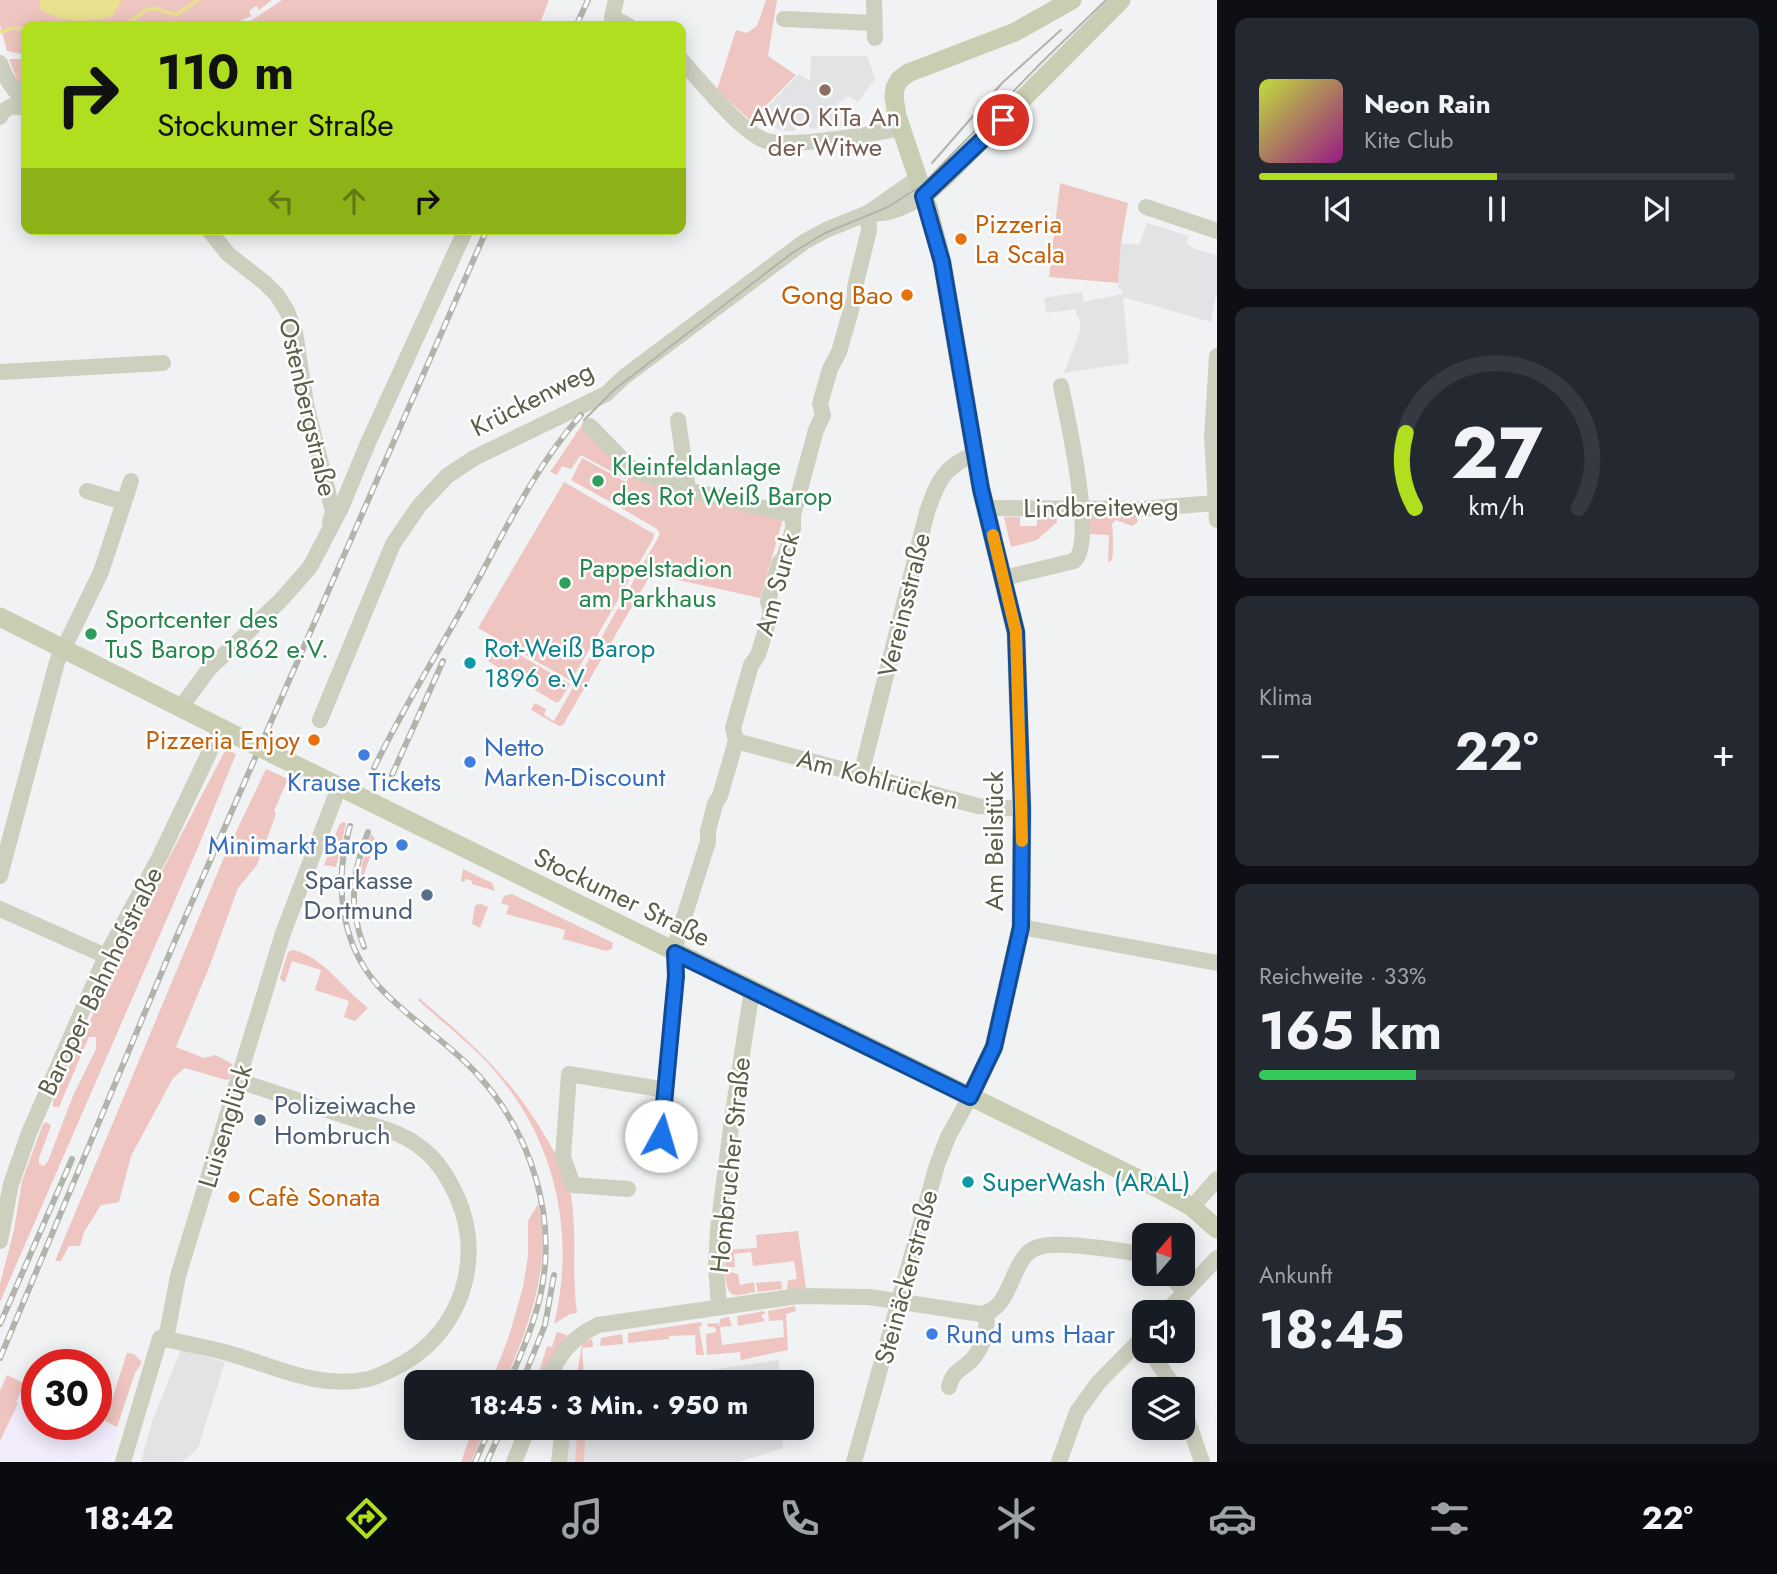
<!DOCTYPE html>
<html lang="de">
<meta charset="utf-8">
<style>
body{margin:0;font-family:Jost,sans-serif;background:#242831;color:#f1f3f6;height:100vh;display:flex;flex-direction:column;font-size:26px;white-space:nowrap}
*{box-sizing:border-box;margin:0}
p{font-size:23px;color:#9ea1a6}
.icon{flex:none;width:38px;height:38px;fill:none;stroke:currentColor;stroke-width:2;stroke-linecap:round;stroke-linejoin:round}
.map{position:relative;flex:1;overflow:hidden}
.drawer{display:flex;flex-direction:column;gap:18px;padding:18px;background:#0d0f14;width:560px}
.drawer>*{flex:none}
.top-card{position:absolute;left:21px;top:21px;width:665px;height:214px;border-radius:14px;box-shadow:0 4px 18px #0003;background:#afdf1f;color:#111;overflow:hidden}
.needle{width:46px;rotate:20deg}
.buttons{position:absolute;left:1132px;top:1223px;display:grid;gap:14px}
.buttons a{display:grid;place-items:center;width:63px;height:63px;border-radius:14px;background:#171b24;box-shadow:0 4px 18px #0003;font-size:35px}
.speed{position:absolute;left:21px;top:1349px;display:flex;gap:14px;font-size:35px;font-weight:700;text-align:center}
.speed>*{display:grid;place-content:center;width:91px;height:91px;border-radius:50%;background:#171b24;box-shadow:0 4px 18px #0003;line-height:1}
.speed .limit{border:10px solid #d22;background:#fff;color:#111}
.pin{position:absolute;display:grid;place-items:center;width:60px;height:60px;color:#fff;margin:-30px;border:4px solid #fff;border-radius:50%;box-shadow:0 2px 7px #0007}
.me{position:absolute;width:77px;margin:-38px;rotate:6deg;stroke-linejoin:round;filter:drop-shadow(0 0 5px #0008)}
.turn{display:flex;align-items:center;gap:24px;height:147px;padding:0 21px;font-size:32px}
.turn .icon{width:91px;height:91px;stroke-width:2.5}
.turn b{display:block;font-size:49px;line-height:60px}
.lanes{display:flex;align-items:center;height:66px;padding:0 21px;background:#0003;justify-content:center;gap:35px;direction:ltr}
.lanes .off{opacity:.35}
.big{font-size:52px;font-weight:700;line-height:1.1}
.drawer .tile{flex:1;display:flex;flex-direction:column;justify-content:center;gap:10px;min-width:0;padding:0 24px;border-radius:14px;background:#242831}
.drawer .dial{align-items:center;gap:0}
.dial svg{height:182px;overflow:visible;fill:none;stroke:#363941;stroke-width:7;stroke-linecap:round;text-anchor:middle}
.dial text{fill:#f1f3f6;stroke:none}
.song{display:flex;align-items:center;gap:21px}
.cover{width:84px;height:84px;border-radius:10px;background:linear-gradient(135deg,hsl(70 70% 55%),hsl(310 70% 35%))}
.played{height:7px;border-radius:4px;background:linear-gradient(90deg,#afdf1f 50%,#363941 50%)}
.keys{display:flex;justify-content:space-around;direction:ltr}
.heat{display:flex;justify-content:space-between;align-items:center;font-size:38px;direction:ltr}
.charge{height:10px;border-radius:5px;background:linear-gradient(90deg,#34c759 33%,#363941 0)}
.trip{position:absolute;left:404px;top:1370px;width:410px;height:70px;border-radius:14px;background:#171b24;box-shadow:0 4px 18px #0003;font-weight:700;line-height:70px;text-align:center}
.tabs{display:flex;height:112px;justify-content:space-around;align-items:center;background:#090b0e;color:#9ea1a6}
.tabs .icon{width:49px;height:49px}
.tabs .active{color:#afdf1f}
.tabs b{font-size:32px;color:#f1f3f6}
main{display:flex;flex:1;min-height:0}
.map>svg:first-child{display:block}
.commercial{fill:#f2ecfc}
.education{fill:#e2e3e4}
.green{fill:#efc5c1}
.water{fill:#eae190}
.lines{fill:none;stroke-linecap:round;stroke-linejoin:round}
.stream{stroke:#eae190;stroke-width:3.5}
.minor{stroke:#cdcfbf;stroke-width:16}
.major{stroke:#c9ceb2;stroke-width:19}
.tram{stroke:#b1b4ab;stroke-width:2}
.rail-casing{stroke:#b1b4ab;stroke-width:6}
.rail{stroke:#fff;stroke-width:3.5;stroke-dasharray:10;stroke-linecap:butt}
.major-bridge{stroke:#c9ceb2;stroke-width:19}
.route-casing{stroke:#114b97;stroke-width:18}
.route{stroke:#1a73e8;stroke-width:12}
.slow{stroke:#f59e0b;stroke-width:12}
.education-dot{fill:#8d6e63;stroke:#fff;stroke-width:2.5}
.food-dot{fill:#e8710a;stroke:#fff;stroke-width:2.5}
.leisure-dot{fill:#2e9e5b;stroke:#fff;stroke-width:2.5}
.culture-dot{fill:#0f9aa8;stroke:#fff;stroke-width:2.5}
.shop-dot{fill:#3f7fe0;stroke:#fff;stroke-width:2.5}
.service-dot{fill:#5c6f8a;stroke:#fff;stroke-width:2.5}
.labels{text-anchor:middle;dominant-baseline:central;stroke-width:5;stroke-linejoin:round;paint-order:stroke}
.education-label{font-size:26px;fill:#785e54;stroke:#fff}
.food-label{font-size:26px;fill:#c56008;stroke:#fff;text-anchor:start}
.street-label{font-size:26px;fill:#5b5e49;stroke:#fff}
.leisure-label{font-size:26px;fill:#27864d;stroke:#fff;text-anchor:start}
.culture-label{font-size:26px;fill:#0d838f;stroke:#fff;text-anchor:start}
.shop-label{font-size:26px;fill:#366cbe;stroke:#fff;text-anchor:start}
.service-label{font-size:26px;fill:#4e5e75;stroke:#fff;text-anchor:end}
</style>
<main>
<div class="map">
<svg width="1217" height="1462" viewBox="0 0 1217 1462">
<rect width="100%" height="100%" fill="#f1f2f3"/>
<path class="commercial" d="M7 1375 37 1389V1424H96V1417L118 1427 111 1462H0V1390Z"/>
<g class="education">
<path d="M811 56H867L875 79 858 102 848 96 837 104 840 111 836 112 838 122H841V125L810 129 809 124 795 126V131H786L766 126 755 120 799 74 810 81Z"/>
<path d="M1147 223 1189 236 1186 243 1195 249 1217 255V290L1211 322 1123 297 1129 363 1064 373 1081 329 1079 317H1077L1075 309 1047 313 1044 298 1082 292 1084 302 1122 294V289L1118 288 1121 243 1139 245Z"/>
<path d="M181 1349 225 1362 198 1448 183 1462H141L152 1422Z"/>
<path d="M779 1360 780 1382H626L663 1377Z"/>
<path d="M570 1428H782L783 1448 738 1462H566Z"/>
</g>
<g class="green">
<path d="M0 0H272L259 10 256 6 249 11 251 16 230 26H26V55L7 51 0 25Z"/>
<path d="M282 0H549L539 26H243Z"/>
<path d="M766 0H777L768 56 796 75 751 121 717 90 736 30 747 33 757 26Z"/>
<path d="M9 59H26V94L18 82Z"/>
<path d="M1060 183 1128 203 1121 243 1118 283 1049 277Z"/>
<path d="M586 419 633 470 783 519 760 598 651 574 563 725 559 726 531 710 535 703 546 709 544 715 554 721 660 534 657 529 616 505 630 474 625 479 581 455 571 469 562 466 557 475 550 472Z"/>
<path d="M582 458 626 482 614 504 571 480Z"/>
<path d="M564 482 654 534 653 539 571 681 478 628Z"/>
<path d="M1088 515H1136L1138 522 1132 526 1116 520 1112 524C1113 535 1114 548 1112 560L1108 563 1109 535 1089 534Z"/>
<path d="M1037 516H1056L1057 522 1037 540 1011 547 1004 517H1020V526H1037Z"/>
<path d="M499 643 570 684 559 702H555L488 661Z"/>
<path d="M226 749 236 754 199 845 0 1302V1284L14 1230 22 1181 43 1124 47 1122 51 1126 39 1158V1164L44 1166 48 1161 73 1096 96 1049V1037H89L59 1107H53V1101L135 923Z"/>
<path d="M266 769 288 779 274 811 276 814 257 865 238 888 210 965 176 1047 204 1058 216 1055 232 1064 230 1079 226 1080 185 1068 173 1078 131 1156 119 1202 101 1205 84 1232 80 1246H69L61 1261H55L225 855Z"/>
<path d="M343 822 346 823 336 867 324 865 339 825Z"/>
<path d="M371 834 375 839 374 843 371 842 370 847 373 848 359 889 362 864Z"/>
<path d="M463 869 492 883 495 891 472 884V881L466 879 464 882 461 881Z"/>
<path d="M512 894 613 943 612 949 606 951 563 939 565 930 506 914 509 906 501 903 504 896Z"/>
<path d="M481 904 488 907 480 928 472 924 475 905Z"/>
<path d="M293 950C324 957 343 989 368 1008L355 1021 344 1017 349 1001 315 990 321 970 292 961 285 982 282 981 280 978 288 952Z"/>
<path d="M419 998C473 1044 512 1078 548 1141 557 1156 566 1172 570 1190 578 1230 571 1272 577 1313L570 1314 554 1324C576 1233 556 1141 493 1069 471 1044 443 1023 418 1000Z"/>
<path d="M538 1204C553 1265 528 1327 505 1382H491L509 1336 523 1287 528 1256V1221Z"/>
<path d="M798 1231 806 1288 787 1289 788 1280 797 1279 794 1261 753 1266 751 1252 734 1254 735 1267 725 1268V1250L757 1248 756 1235Z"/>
<path d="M730 1272 738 1274 740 1285 754 1282 755 1292C731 1297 728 1299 725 1273Z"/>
<path d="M781 1281 782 1289 758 1292 756 1283Z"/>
<path d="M795 1306 796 1311 786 1314 788 1350 741 1360 740 1352 707 1355 706 1334 716 1332 715 1327H708L707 1324 718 1323 719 1327 720 1319 729 1317 732 1326 720 1327 722 1345 784 1337 783 1320 769 1321 768 1311Z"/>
<path d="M764 1311 765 1314 761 1315 765 1321 738 1326 737 1316Z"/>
<path d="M701 1322 702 1326 699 1327 704 1355H696L695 1335 669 1336V1339L628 1343V1333Z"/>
<path d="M557 1332 567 1335 554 1353 541 1382H536L547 1346 552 1347Z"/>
<path d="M622 1334 623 1344 600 1346 601 1338Z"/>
<path d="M592 1339 593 1347 582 1348 584 1379 609 1377V1373L628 1372 629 1376 658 1374 663 1377 626 1382H576L582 1343Z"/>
<path d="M127 1353 134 1354 142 1362 135 1373 117 1427 105 1421Z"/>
<path d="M7 1375 34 1388 32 1393 22 1389 16 1402 18 1403 0 1441V1391Z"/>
<path d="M473 1428H486L471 1462H461Z"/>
<path d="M570 1434 593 1437 594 1439H585L584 1462H575L577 1438 569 1437Z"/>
</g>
<path class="water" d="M40 0H122L112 17C89 22 60 24 40 9Z"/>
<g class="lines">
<g class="stream">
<path d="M124 26 146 10 154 8 176 15 198 0"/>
<path d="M0 32 13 28 26 29"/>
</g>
<g class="minor">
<path d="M616 0 612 17 629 26"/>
<path d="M874 0 875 38"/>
<path d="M784 19 874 23"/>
<path d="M681 60C699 79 743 135 767 141 794 148 872 134 902 128"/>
<path d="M0 63C5 79 13 90 26 102"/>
<path d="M0 117 3 111 12 106 26 108"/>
<path d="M1146 207 1217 231"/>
<path d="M874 213C890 215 910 204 924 196"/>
<path d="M208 229 228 254 265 283 277 295 287 311 295 332 306 404 333 512 330 522"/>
<path d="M1217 356 1212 438 1217 520"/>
<path d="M0 372 163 363"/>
<path d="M678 420 688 490"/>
<path d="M590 426 633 470 688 490 793 515"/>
<path d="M87 491 124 502"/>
<path d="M986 508 1141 509 1215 503"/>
<path d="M1004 578 1074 561C1096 543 1067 416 1061 386"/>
<path d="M181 707 209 669 281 600 310 567 341 508 368 443 466 229"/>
<path d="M320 720 393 544 419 506 447 476 474 458 606 394 624 377 804 242 826 230 868 213 918 178"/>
<path d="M736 741 978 806 1022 809"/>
<path d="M861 775 927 512C938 481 943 467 975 454"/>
<path d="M0 876 57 662 101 572 131 481"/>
<path d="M0 909 106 956"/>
<path d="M1021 927 1217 963"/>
<path d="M653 1142 661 1136 676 976 675 953 677 939 708 842V831L715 804 720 796 736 741 733 728 751 665 758 655 771 613 768 601 779 563 784 558 793 529V515L816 430 823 415 820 404 830 369 839 352 855 296V287L869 230 868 213"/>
<path d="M628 1189 573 1185 563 1157 569 1074 666 1090"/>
<path d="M1192 1207 1217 1179"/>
<path d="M0 1241 11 1184 29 1133 106 956 160 856 221 728"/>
<path d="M1168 1274 1185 1291"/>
<path d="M719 1306 716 1266 718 1229 733 1112 752 990"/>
<path d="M1166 1312 1217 1258"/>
<path d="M166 1339C186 1344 208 1347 228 1353 274 1366 319 1390 368 1379 381 1376 390 1370 402 1364 461 1331 484 1260 458 1199 450 1181 440 1163 425 1151 414 1141 402 1135 388 1130L239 1081"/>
<path d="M166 1339 178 1276 283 933 339 787"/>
<path d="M1150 1351 1176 1390"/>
<path d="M547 1382C558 1355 571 1338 598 1325L798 1296 869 1297 981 1314C1008 1310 1010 1274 1025 1256 1029 1251 1036 1247 1043 1246 1061 1242 1126 1250 1144 1256"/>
<path d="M949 1387C952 1374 957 1372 966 1365 983 1352 987 1333 987 1313"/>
<path d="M1183 1407 1202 1462"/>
<path d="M123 1462 160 1338 166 1339"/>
<path d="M514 1462 528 1428"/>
<path d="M559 1462 563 1428"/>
<path d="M854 1462 937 1165 948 1137 970 1097"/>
<path d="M1059 1462 1077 1412 1098 1383 1144 1336"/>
</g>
<g class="major">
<path d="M924 196 947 175 1121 0"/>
<path d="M0 617 243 739"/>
<path d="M273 754 1157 1188 1192 1207 1217 1229"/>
<path d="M970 1097 994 1047 1021 927 1022 809 1016 632 981 489 942 262 929 211 897 116 894 97 895 88 899 80 908 73 1015 32 1072 0"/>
</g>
<g class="tram">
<path d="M932 163 1002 83 1061 30"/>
<path d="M584 420 615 389 792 253 825 233 888 207 921 186 1044 60 1106 0"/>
</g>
<defs>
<g id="rail">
<path d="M576 26 588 0"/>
<path d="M374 768C402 710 436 656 467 600 502 537 533 469 581 415"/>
<path d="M392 775 443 661"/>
<path d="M350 826C333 884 340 950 386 994 415 1023 451 1045 478 1075 532 1135 558 1218 540 1297 533 1327 521 1355 509 1382"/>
<path d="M364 947C348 905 352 874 368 832"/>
<path d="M0 1324 72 1159"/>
<path d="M0 1358 174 943 487 229"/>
<path d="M522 1382 545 1325 554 1275"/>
<path d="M475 1462 490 1428"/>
<path d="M487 1462 502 1428"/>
</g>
</defs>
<use href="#rail" class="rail-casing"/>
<use href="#rail" class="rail"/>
<path class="major-bridge" d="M243 739 273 754"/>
</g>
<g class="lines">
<defs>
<path id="route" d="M661 1136 676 976 675 953 970 1097 994 1047 1021 927 1022 809 1016 632 981 489 942 262 923 196 1003 120"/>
</defs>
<use href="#route" class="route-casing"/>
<use href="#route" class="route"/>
<path class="slow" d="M993 535 1016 632 1022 841"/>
</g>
<circle class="education-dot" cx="825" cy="90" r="7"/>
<g class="food-dot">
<circle cx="961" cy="239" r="7"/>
<circle cx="907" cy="295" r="7"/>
<circle cx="314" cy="740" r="7"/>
<circle cx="234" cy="1197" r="7"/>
</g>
<g class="leisure-dot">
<circle cx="598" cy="481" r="7"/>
<circle cx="565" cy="583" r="7"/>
<circle cx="91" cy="634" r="7"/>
</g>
<g class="culture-dot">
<circle cx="470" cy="663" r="7"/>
<circle cx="968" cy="1182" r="7"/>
</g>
<g class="shop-dot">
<circle cx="364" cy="755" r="7"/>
<circle cx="470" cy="762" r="7"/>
<circle cx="402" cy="845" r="7"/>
<circle cx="932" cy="1334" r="7"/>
</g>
<g class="service-dot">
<circle cx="427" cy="895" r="7"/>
<circle cx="260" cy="1120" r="7"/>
</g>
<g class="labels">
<g class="education-label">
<text x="825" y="117">AWO KiTa An<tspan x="825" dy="30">der Witwe</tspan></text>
</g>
<g class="food-label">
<text x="975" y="224">Pizzeria<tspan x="975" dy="30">La Scala</tspan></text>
<text x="893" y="295" text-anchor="end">Gong Bao</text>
<text x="300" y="740" text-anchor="end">Pizzeria Enjoy</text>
<text x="248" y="1197">Cafè Sonata</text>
</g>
<g class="street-label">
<text transform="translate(532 399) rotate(-27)">Krückenweg</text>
<text transform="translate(308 407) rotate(77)">Ostenbergstraße</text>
<text transform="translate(1101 507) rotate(-1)">Lindbreiteweg</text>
<text transform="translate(777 584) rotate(-75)">Am Surck</text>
<text transform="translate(904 605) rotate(-76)">Vereinsstraße</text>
<text transform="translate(878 779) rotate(15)">Am Kohlrücken</text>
<text transform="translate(994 841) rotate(-90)">Am Beilstück</text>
<text transform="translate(622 897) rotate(26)">Stockumer Straße</text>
<text transform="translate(100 981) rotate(-64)">Baroper Bahnhofstraße</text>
<text transform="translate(225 1126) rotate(-73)">Luisenglück</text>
<text transform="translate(730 1165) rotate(-84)">Hombrucher Straße</text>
<text transform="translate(906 1277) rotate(-75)">Steinäckerstraße</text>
</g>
<g class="leisure-label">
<text x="612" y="466">Kleinfeldanlage<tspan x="612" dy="30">des Rot Weiß Barop</tspan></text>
<text x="579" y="568">Pappelstadion<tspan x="579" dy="30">am Parkhaus</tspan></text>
<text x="105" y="619">Sportcenter des<tspan x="105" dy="30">TuS Barop 1862 e.V.</tspan></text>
</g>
<g class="culture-label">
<text x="484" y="648">Rot-Weiß Barop<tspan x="484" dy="30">1896 e.V.</tspan></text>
<text x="982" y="1182">SuperWash (ARAL)</text>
</g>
<g class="shop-label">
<text x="484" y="747">Netto<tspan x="484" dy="30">Marken-Discount</tspan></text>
<text x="364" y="782" text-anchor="middle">Krause Tickets</text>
<text x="388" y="845" text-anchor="end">Minimarkt Barop</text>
<text x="946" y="1334">Rund ums Haar</text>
</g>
<g class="service-label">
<text x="413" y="880">Sparkasse<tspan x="413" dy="30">Dortmund</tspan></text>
<text x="274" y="1105" text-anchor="start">Polizeiwache<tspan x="274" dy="30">Hombruch</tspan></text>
</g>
</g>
</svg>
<div class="buttons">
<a><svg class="needle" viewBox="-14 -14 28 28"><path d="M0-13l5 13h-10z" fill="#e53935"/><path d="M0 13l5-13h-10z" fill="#9ea1a6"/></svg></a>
<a><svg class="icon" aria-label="sound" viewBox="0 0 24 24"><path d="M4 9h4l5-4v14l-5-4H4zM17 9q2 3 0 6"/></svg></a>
<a><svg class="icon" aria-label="layers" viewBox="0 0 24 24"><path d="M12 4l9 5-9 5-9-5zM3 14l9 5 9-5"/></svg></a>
</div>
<div class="speed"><div class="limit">30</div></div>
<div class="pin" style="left:1003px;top:120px;background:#d93025"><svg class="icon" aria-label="arrive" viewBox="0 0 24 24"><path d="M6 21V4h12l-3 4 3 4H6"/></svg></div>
<svg class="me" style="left:661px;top:1136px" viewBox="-20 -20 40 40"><circle r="19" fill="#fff"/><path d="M0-13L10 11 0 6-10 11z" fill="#1a73e8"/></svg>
<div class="trip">18:45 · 3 Min. · 950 m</div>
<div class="top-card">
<div class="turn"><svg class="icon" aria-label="right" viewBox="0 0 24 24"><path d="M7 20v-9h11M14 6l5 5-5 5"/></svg><div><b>110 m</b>Stockumer Straße</div></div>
<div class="lanes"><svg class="icon off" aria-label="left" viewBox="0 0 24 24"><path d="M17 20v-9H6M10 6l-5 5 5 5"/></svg><svg class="icon off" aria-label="ahead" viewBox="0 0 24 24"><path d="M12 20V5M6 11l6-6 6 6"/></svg><svg class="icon" aria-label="right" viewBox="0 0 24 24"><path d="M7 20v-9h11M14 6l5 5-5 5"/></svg></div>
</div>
</div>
<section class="drawer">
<div class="tile">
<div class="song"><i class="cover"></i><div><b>Neon Rain</b><p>Kite Club</p></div></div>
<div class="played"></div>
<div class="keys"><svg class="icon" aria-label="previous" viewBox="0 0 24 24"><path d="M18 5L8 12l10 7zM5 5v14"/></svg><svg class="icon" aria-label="pause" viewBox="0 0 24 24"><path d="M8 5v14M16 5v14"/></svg><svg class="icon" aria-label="next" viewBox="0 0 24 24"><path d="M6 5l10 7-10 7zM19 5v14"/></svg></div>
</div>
<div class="tile dial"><svg viewBox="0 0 100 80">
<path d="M14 69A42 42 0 1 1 86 69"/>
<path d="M14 69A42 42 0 0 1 10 36" stroke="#afdf1f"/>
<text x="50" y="56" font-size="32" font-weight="700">27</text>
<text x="50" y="72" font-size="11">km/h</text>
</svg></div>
<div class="tile"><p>Klima</p>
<div class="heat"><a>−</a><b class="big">22°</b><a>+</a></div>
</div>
<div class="tile"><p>Reichweite · 33%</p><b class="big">165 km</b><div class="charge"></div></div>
<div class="tile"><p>Ankunft</p><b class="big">18:45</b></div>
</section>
</main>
<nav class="tabs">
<b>18:42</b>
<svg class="icon active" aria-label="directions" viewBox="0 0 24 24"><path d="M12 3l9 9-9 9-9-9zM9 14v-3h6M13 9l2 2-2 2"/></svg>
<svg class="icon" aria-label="music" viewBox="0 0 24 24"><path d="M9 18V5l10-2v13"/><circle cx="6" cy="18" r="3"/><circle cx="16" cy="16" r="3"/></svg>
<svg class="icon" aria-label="phone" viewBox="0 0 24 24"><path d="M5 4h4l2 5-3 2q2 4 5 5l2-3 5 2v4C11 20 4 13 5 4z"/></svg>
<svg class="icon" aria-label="climate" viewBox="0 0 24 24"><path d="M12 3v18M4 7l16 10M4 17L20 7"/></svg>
<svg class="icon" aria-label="car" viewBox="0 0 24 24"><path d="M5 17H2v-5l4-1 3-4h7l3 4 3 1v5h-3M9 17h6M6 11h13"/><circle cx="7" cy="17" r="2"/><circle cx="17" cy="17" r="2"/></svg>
<svg class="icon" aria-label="filters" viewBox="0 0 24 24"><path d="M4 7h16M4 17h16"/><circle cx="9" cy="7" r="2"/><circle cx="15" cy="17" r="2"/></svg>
<b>22°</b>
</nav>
